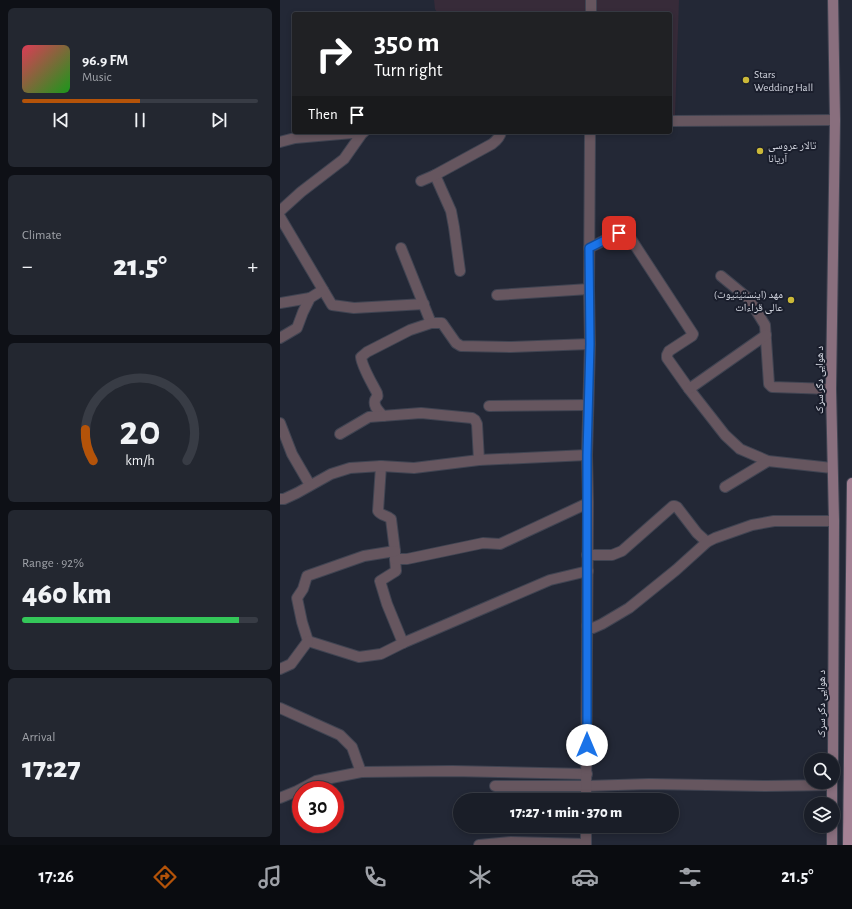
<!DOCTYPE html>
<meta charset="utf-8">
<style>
body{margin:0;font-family:"Alegreya Sans","Noto Naskh Arabic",sans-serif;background:#232730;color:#f1f3f6;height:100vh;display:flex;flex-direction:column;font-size:15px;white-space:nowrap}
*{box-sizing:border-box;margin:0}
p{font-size:13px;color:#9fa2a8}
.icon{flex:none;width:22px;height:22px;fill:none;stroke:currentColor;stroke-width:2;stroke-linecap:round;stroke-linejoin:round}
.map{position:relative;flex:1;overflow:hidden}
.panel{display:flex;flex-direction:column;gap:8px;padding:8px;background:#0e1016;width:280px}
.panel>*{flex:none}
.guide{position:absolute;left:12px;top:12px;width:380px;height:122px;border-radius:4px;box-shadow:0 2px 6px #0003,0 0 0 1px #383c45;background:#202124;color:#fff;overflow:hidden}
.fabs{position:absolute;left:524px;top:753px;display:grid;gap:8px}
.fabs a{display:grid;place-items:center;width:36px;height:36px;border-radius:50%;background:#1a1e28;box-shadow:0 2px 6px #0003,0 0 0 1px #383c45;font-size:20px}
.speed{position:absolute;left:12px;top:781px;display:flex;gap:8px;font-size:20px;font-weight:700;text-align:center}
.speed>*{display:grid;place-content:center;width:52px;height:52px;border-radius:50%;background:#1a1e28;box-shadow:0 2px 6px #0003,0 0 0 1px #383c45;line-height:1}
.speed .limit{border:6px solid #d22;background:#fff;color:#111}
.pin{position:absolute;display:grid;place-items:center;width:34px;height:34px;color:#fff;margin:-17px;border-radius:8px;box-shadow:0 2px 6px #0006}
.me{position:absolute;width:44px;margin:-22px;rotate:0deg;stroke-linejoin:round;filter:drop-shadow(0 0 3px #0008)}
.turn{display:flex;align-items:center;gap:14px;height:84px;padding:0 16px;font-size:18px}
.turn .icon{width:52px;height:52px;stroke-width:2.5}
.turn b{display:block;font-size:28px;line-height:34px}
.then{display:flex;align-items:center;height:38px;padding:0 16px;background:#0003;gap:8px;font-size:15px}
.big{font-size:30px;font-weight:800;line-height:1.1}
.panel .widget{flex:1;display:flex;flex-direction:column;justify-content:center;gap:6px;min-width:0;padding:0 14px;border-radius:6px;background:#232730}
.panel .dial{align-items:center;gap:0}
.dial svg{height:104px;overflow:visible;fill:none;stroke:#383c45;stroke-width:7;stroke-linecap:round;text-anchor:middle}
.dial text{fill:#f1f3f6;stroke:none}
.song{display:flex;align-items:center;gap:12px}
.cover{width:48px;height:48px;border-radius:6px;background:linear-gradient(135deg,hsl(350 70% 55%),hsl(120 70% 35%))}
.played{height:4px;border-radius:2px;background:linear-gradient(90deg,#b45309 50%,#383c45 50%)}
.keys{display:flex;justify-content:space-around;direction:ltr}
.heat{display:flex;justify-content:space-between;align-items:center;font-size:22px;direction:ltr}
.charge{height:6px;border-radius:3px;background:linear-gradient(90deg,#34c759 92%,#383c45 0)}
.trip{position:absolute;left:173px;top:793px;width:226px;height:40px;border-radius:20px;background:#1a1e28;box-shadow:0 2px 6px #0003,0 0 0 1px #383c45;font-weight:800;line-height:40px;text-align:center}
.tabs{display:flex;height:64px;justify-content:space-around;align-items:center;background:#0a0c10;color:#9fa2a8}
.tabs .icon{width:28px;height:28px}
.tabs .current{color:#b45309}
.tabs b{font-size:18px;color:#f1f3f6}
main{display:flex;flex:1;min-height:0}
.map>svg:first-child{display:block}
.commercial{fill:#372b39}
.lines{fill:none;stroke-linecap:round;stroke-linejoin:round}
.street-casing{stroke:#404452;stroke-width:12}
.secondary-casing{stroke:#404452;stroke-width:12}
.primary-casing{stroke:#404452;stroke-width:12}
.street{stroke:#66565f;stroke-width:10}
.secondary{stroke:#896f7e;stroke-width:10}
.primary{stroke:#a48295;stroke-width:10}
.route-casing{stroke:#114b97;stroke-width:10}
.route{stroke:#1a73e8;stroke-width:7}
.poi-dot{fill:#ccb938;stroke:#1a1e2c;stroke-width:1.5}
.labels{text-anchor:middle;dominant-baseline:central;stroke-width:4;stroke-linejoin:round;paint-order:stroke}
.poi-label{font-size:11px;fill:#d6d9e3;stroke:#1a1e2c;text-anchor:start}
.street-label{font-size:11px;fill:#d6d9e3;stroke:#1a1e2c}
</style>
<main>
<section class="panel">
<div class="widget">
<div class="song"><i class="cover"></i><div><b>96.9 FM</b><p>Music</p></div></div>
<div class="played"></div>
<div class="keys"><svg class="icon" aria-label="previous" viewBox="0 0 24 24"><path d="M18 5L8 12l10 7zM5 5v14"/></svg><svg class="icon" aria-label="pause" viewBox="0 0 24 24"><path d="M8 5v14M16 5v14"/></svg><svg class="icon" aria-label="next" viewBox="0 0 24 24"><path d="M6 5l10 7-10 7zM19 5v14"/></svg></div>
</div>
<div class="widget"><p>Climate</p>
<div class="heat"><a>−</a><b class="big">21.5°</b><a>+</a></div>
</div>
<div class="widget dial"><svg viewBox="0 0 100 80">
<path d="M14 69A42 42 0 1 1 86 69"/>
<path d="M14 69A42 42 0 0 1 8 45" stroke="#b45309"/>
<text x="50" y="56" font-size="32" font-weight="700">20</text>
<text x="50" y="72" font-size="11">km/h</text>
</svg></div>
<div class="widget"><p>Range · 92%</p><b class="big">460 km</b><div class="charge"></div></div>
<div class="widget"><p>Arrival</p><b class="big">17:27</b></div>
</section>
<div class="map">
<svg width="572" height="845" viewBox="0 0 572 845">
<rect width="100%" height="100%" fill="#232836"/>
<path class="commercial" d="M154 0H399L395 116H390V14H158L155 9Z"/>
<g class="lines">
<defs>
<g id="street">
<path d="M311 14V0"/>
<path d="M390 121 555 120"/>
<path d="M0 142 15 138 84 132"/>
<path d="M155 175 171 211 174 227 180 271"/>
<path d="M141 181 155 175 212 144C216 141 220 137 221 132"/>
<path d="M0 211 21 192 64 159 83 132"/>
<path d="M0 217 52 305 74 308 144 304"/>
<path d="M121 248 151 323"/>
<path d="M309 248 339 233 344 232 347 233 413 334 412 336 389 351 387 355V358L409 389 445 435 460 449 488 461 552 468"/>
<path d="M441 276 469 299 485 325 489 384 492 387 551 389"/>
<path d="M217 295 309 289"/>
<path d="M0 303 30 298"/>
<path d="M0 338 17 328 23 312 30 298 43 290"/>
<path d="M409 389 486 335"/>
<path d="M209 406 308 405"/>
<path d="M103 416C99 411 93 407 95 400 98 394 98 399 97 393 92 383 82 367 81 357L87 352 130 330 151 323H162L176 343 181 346 231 347 310 344"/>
<path d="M0 423 12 454 30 485"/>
<path d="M60 434 89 417 141 413 192 418 195 420 197 424 199 460"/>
<path d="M101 466 98 511C101 516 107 515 111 519L115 551V559L116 571 100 581 107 604 123 643"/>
<path d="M445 487 488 461"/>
<path d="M0 499H4L17 493 51 474 70 468 101 466 134 468 199 460 307 455"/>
<path d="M307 555H332L342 551 393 506H395L397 507 417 533 427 542"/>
<path d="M115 559H127L203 543 220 544 308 503"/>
<path d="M307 626 313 628 322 624 349 608 396 570 427 542 435 538 472 525 494 521H554"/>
<path d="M28 641 79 657 101 654 123 643 270 580 308 571"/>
<path d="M28 641 22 622 17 598 23 589 27 576 84 556 115 551"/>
<path d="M0 669 11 664 28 641"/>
<path d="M0 708 60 735 72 747 81 772"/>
<path d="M215 786H306L369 784 487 786 552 785"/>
<path d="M0 798 17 791 36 781 81 772 172 771 307 774"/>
<path d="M306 800 308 503 307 455 310 344 309 289 310 132"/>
<path d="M199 845 231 842 306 844"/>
<path d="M306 845V826"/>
</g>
<g id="secondary">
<path d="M553 0 555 120 551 389 554 521 553 760"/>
<path d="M552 804V782"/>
<path d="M552 845V826"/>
</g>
<path id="primary" d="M568 845 572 483"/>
</defs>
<use href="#street" class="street-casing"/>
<use href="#secondary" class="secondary-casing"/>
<use href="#primary" class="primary-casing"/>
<use href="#street" class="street"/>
<use href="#secondary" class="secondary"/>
<use href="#primary" class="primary"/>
</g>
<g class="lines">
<defs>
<path id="route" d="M307 745V455L310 344 309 248 339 233"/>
</defs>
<use href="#route" class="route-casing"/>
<use href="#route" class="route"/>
</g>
<g class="poi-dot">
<circle cx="466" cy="80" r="4"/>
<circle cx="480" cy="151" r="4"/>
<circle cx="511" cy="300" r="4"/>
</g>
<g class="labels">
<g class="poi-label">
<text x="474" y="74">Stars<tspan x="474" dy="13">Wedding Hall</tspan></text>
<text x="488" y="145">تالار عروسی<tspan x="488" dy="13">آریانا</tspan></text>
<text x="503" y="294" text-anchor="end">مهد (اینستیتیوت)<tspan x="503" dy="13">عالی قراءات</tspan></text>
</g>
<g class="street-label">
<text transform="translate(539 380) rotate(-90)">د هوایی ډګر سړک</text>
<text transform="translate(541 704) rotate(-90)">د هوایی ډګر سړک</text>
</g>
</g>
</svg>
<div class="fabs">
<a><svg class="icon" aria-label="search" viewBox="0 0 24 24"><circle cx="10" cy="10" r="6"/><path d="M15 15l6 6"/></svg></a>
<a><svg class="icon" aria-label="layers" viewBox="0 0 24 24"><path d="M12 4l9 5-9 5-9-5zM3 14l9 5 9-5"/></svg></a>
</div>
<div class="speed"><div class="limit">30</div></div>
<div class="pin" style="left:339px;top:233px;background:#d93025"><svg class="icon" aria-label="arrive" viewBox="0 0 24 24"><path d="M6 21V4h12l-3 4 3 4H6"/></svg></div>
<svg class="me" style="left:307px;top:745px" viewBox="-20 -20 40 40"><circle r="19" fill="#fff"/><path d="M0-13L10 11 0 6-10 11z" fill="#1a73e8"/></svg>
<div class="trip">17:27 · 1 min · 370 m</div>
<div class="guide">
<div class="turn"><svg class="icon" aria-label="right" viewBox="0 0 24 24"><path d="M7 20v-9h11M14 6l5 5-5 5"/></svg><div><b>350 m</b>Turn right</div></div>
<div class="then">Then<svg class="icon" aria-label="arrive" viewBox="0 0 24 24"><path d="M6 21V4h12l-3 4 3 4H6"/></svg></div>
</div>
</div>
</main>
<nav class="tabs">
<b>17:26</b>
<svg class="icon current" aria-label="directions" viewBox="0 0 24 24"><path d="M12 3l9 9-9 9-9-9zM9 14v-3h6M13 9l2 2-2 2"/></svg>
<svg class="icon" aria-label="music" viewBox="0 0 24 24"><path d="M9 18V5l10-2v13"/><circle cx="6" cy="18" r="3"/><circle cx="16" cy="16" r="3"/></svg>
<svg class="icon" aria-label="phone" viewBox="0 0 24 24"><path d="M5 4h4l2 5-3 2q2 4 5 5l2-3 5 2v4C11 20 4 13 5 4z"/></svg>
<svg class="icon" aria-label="climate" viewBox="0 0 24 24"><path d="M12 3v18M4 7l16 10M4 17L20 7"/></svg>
<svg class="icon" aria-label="car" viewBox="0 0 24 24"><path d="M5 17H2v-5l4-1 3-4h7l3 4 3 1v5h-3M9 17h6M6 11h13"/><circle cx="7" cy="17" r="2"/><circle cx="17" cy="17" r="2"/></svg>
<svg class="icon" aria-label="filters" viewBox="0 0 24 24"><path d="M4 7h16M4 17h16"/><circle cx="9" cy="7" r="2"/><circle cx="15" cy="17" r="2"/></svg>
<b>21.5°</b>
</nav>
